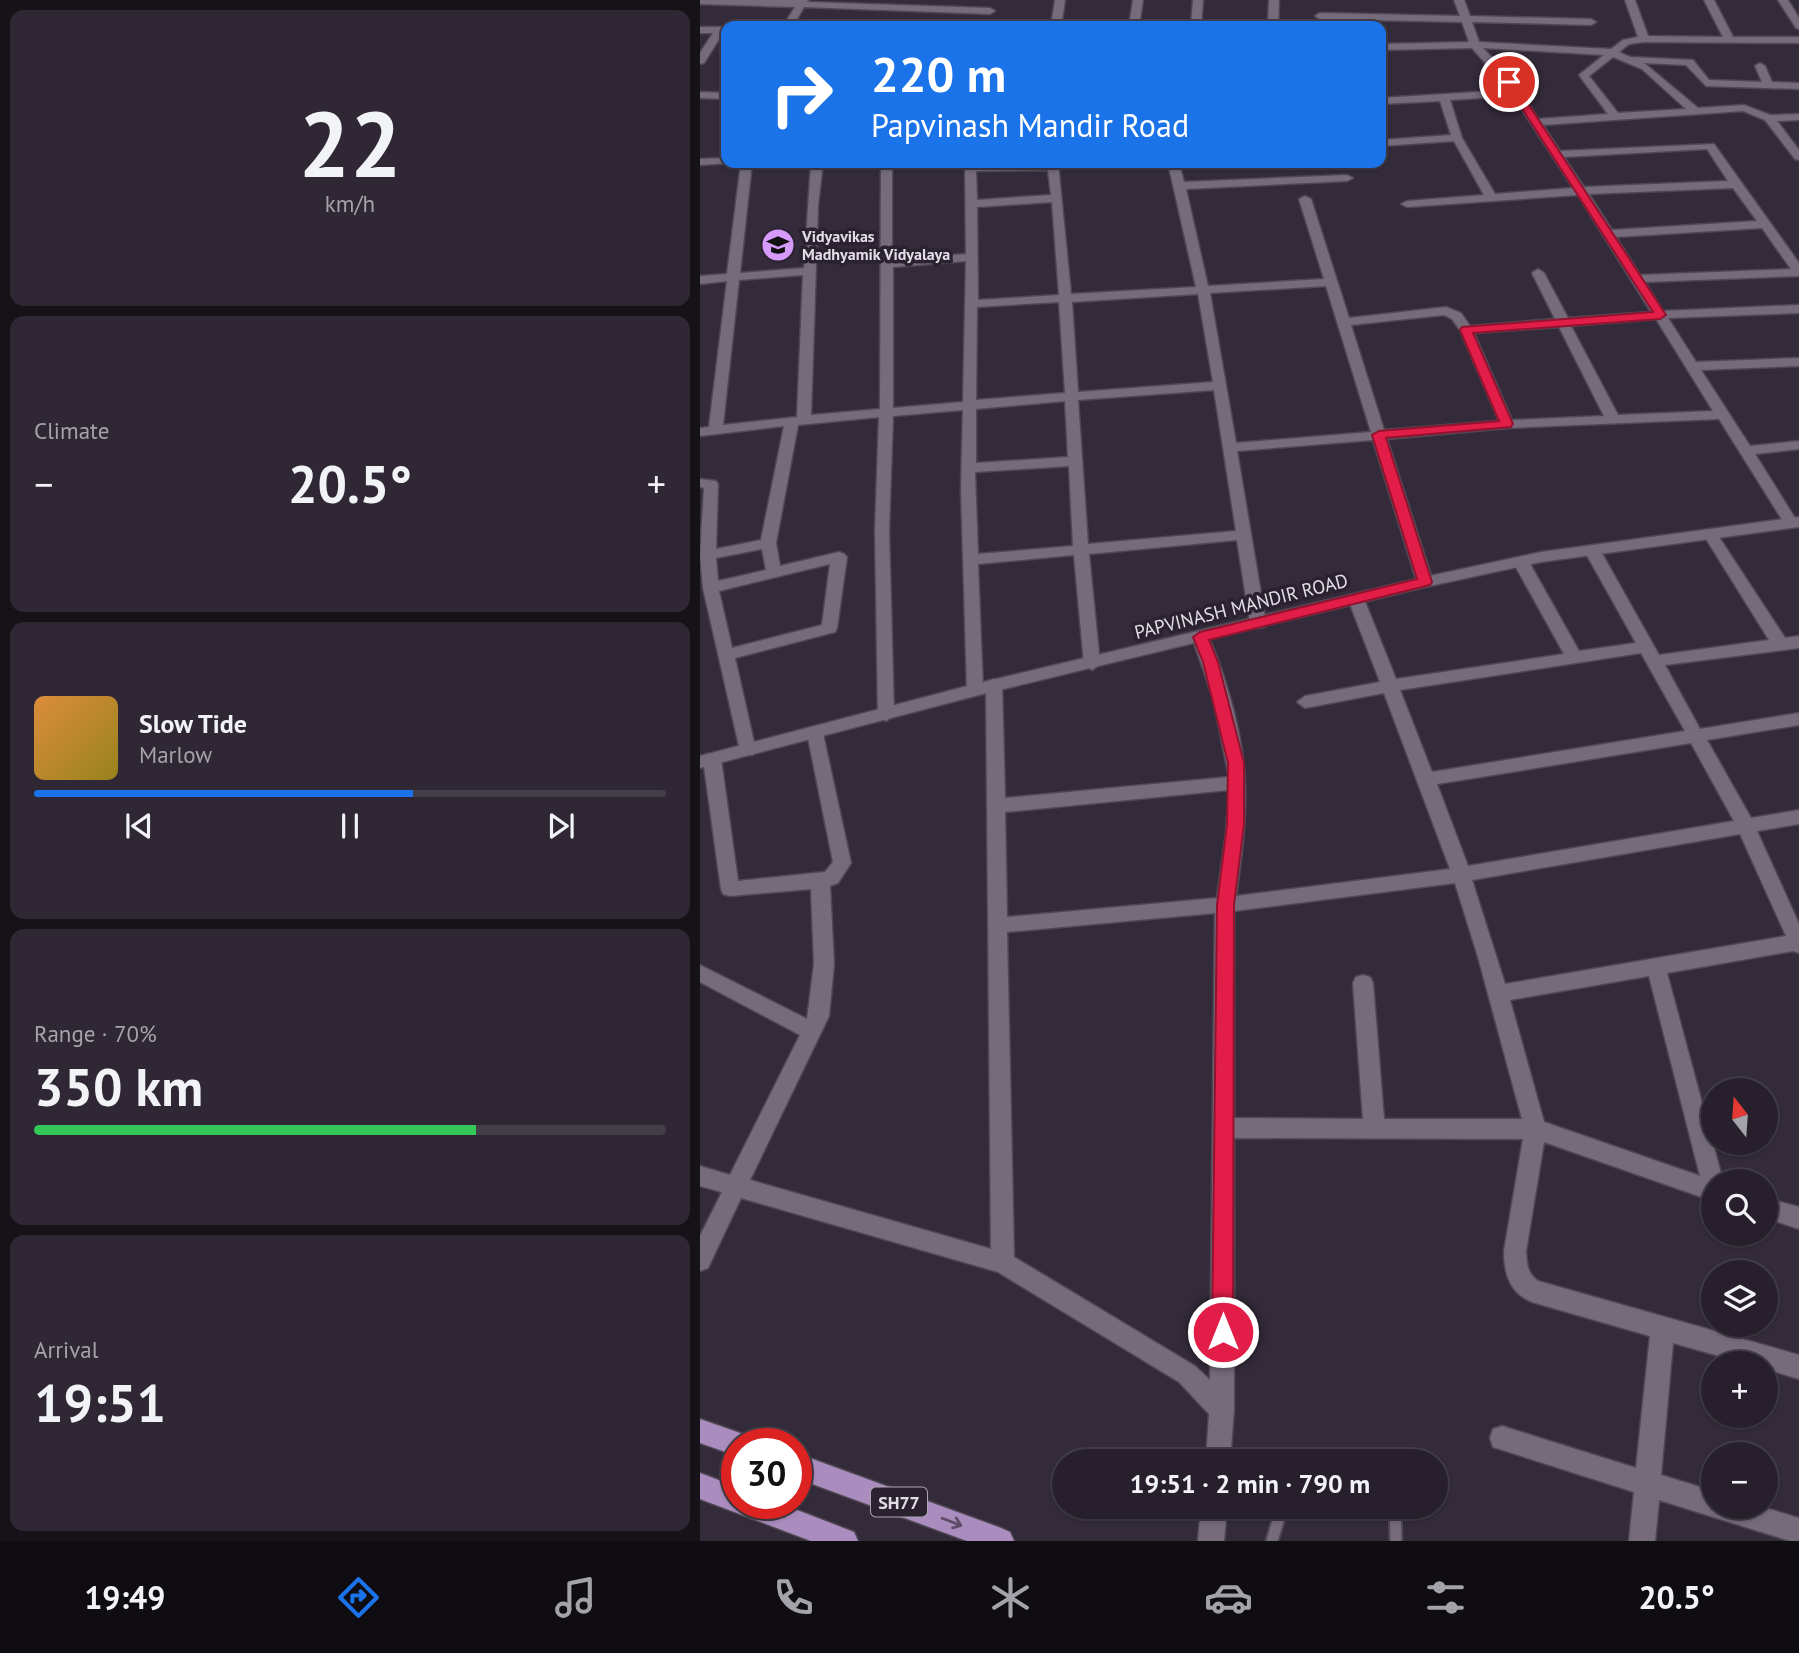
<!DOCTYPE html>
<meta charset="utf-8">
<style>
body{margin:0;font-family:"PT Sans",sans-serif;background:#2f2834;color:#f1f3f6;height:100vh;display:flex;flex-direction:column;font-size:26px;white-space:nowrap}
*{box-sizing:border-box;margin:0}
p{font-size:23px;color:#a4a3a9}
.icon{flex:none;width:38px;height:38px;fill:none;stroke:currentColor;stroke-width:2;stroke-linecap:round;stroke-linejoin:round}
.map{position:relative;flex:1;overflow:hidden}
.drawer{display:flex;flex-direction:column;gap:10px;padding:10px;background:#151218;width:700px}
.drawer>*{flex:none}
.top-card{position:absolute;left:21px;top:21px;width:665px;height:147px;border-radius:14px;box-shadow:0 2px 5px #0004,0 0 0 2px #433e48;background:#1a73e8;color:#fff;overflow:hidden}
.needle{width:46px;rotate:343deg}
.tools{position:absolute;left:1001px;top:1078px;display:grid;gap:14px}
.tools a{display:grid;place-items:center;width:77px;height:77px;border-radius:50%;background:#27202c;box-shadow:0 2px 5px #0004,0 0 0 2px #433e48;font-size:35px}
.speed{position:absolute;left:21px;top:1428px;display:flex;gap:14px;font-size:35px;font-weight:700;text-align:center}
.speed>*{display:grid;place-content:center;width:91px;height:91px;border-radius:50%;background:#27202c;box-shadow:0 2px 5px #0004,0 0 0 2px #433e48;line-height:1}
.speed .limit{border:10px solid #d22;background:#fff;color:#111}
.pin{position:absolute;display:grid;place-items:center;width:60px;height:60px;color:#fff;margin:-30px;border:4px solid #fff;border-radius:50%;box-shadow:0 2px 7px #0007}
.me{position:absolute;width:77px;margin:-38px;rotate:0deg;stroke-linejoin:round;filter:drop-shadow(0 0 5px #0008)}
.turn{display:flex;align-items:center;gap:24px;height:147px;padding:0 35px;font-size:32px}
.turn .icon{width:91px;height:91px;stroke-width:2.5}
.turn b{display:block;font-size:49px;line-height:60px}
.big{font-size:52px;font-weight:700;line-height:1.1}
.drawer .card{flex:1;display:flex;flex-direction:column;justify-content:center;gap:10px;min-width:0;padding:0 24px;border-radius:14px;background:#2f2834}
.drawer .dial{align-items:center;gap:0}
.dial b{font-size:91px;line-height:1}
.song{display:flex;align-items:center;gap:21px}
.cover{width:84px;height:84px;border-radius:10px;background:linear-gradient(135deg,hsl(30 70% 55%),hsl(50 70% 35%))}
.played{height:7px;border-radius:4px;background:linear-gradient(90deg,#1a73e8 60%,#433e48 60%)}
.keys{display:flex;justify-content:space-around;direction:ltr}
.heat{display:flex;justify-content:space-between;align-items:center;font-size:38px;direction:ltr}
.charge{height:10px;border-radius:5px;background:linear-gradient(90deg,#34c759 70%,#433e48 0)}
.trip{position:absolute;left:352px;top:1449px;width:396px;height:70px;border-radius:35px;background:#27202c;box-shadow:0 2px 5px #0004,0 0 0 2px #433e48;font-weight:700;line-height:70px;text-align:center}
.dock{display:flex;height:112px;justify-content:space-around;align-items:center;background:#100d12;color:#a4a3a9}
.dock .icon{width:49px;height:49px}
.dock .on{color:#1a73e8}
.dock b{font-size:32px;color:#f1f3f6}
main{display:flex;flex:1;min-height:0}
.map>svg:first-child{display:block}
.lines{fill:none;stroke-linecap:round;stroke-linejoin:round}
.lane-casing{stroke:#4f4854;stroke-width:15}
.street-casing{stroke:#4f4854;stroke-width:3}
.secondary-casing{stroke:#4f4854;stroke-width:3}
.primary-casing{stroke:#4f4854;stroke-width:3}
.lane{stroke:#756b7b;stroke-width:11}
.street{fill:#756b7b;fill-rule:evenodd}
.secondary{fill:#756b7b;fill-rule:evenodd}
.primary{fill:#aa8dbe;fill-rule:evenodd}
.oneway{stroke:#5d4d68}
.route{fill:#e11d48;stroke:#92132f;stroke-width:2}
.labels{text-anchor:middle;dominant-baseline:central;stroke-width:7;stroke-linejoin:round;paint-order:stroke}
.far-poi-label{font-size:16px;font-weight:bold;fill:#e3dde7;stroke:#2a222f;text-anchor:start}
.shield{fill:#2a222f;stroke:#aca5b0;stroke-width:2}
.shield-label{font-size:18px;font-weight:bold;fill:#e3dde7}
.street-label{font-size:19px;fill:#e3dde7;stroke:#2a222f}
</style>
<main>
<section class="drawer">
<div class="card dial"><b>22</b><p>km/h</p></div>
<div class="card"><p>Climate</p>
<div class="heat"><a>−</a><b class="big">20.5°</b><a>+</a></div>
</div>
<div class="card">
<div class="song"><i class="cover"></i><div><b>Slow Tide</b><p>Marlow</p></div></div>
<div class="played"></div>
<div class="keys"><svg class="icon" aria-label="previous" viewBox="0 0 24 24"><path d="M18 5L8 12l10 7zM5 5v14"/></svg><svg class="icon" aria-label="pause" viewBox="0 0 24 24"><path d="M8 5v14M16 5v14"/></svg><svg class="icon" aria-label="next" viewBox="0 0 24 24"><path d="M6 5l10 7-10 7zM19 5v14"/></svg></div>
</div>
<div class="card"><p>Range · 70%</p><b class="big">350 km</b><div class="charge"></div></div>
<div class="card"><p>Arrival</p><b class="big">19:51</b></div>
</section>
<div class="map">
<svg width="1099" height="1541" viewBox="0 0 1099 1541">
<rect width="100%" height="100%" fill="#342b3a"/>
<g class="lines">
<defs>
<g id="lane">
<path d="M695 1507 696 1541"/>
<path d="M572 1541 582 1507"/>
</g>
<g id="street">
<path d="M0 0H109L107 2 290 8 295 11 290 14 104 7 93 26H83L95 7 0 4Z"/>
<path d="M355 0H365L361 26H351Z"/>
<path d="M433 0H443L439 26H429Z"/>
<path d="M493 0H503L501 26H491Z"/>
<path d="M569 0H579L578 26H568Z"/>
<path d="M754 0H764L770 16 891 19 896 22 891 25 772 22 779 42 911 49 923 40 938 37 925 0H935L948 36 1023 37 1004 0H1014L1033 37H1099V43L944 42 929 44 919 52 930 57 993 60 1009 80 1062 82 1055 66 1060 63 1065 66 1072 82 1099 83V89L1006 86 986 65 944 63 998 108 1044 105 1070 115 1099 114V120L1077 121 1099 150V160L1095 159 1065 120 1043 111 843 125 860 151 1014 144 1099 263V276L945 282 963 311 1099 305V313L968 318 996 362 1099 358V366L1001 370 1050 446 1099 441V449L1055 454 1098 523 1096 526H1086L1019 419 807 428 687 439 733 582 725 587 717 582 673 440 537 451 566 623 564 627 558 628 550 623 537 540 389 554 400 664 392 670 384 664 374 555 278 564 283 690 275 696 267 690 261 489 263 410 193 416 189 530 194 715 186 721 178 715 175 530 179 417 98 425 76 543 80 566 139 552 144 554 147 557 137 628 135 632 35 658 56 751 53 755H41L3 588 0 555 4 488 0 487V479L16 481 18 484 16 549 61 540 84 426 0 436V428L9 427 27 281 0 284V276L27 274 41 163H52L40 273 104 268 111 163H123L118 205 111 415 180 409 181 163H192V260L266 254 265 163H358L371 294 496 287 468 163H479L484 182 647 175 653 178 647 181 486 189 508 286 624 279 599 199 605 196 611 199 649 318 746 307 761 313 770 326 855 319 832 273 838 269 844 273 868 318 951 312 878 195 707 207 701 204 707 201 784 195 754 141 681 146V140L751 135 740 101 681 104V98L809 90 772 48 681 50V44L769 42 762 22 620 19 615 16 620 13 760 16ZM783 48 904 55 879 75 908 114 838 119 813 80ZM913 57 942 69 986 109 918 113 889 76ZM813 96 873 188 795 194 762 138 750 100ZM1007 149 1028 181 884 187 864 157ZM348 170 351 195 277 200 276 171ZM1033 188 1057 221 912 230 889 194ZM352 202 359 295 278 300 277 207ZM1062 228 1091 269 940 275 916 237ZM266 261 263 402 193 408V267ZM103 275 97 417 23 425 39 280ZM626 286 671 432 536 443 510 293ZM498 294 513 382 378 392 372 302ZM359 302 365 393 276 400 277 307ZM744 315 752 319 760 330 799 421 684 430 651 325ZM956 319 1013 411 918 415 871 326ZM859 327 904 416 812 420 774 333ZM514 390 536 531 388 544 378 400ZM365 401 368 457 276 463V409ZM369 466 373 546 278 554 275 472ZM62 549 66 570 18 581 16 558ZM130 564 122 625 32 648 19 591Z"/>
<path d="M1078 0H1088L1099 18V29L1096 28Z"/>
<path d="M0 27H26V33H23L4 63 0 64V53L13 33H0Z"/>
<path d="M0 92 26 93V99L0 98Z"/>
<path d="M26 158V163H30L0 165V159Z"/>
<path d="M1010 529 1015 531 1085 638 1099 636V648L965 665 1000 729 1099 713V725L1007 740 1051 818 1099 810V824L1057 831 1099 924V953L1093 951 967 973 1023 1181H1013V1201L844 1142 826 1251C827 1264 827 1273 838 1281L1099 1355V1379L1066 1369V1363H1044L973 1343 961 1475 1013 1491V1507H1062L1099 1518V1541H1090L959 1500 955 1541H929L934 1492 793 1447 790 1438 793 1429 802 1426 936 1468 950 1336 832 1302C810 1293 804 1274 804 1251L823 1139 534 1138V1409L530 1461H506L509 1414 479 1382 298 1272 41 1198 8 1268 0 1271V1236L22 1192 0 1186V1166L30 1175 100 1035 0 982V965L107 1019 114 964 111 889 30 896 23 894 21 889 3 759 6 754H18L21 759 38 881 125 872 133 862 107 733 116 727 122 729 151 863 138 883 130 886 134 964 129 1016 50 1180 291 1249 286 685 288 681 294 679 302 685 305 798 529 777 513 698 492 637 494 633H506C516 652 523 673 529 694 552 771 547 818 536 896L750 869 684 693 605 708 597 702 605 696 680 682 648 599 650 595 656 594 664 599 696 679 864 654 813 562 821 557 829 562 879 651 936 643 884 550 892 545 900 550 959 655 1069 640 1003 534ZM941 653 985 731 732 772 700 690ZM991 743 1034 821 768 866 737 784ZM529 790 526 833 517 898 307 917 305 812ZM1040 834 1086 936 805 984 772 880ZM755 883 778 957 822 1119H684L673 983 670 977 663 975 656 977 653 983 663 1119 534 1118V911ZM515 913 510 1380 495 1366 314 1257 307 932ZM949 976 1000 1176 844 1122 810 1000Z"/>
<path d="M1066 1198 1099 1207V1229L1066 1218Z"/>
<path d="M501 1507H527L524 1541H498Z"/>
</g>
<path id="secondary" d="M1099 517V527L841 562 725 587 275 696 0 768V756L275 684 725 577 841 552Z"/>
<g id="primary">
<path d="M0 1419 46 1435 49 1444H37V1456L0 1443Z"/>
<path d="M96 1453 301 1528 310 1532 314 1541H267L96 1478Z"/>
<path d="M0 1473 37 1487V1503H79L154 1532 158 1541H111L0 1499Z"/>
</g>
</defs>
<use href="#lane" class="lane-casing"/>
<use href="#street" class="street-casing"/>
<use href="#secondary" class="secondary-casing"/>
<use href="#primary" class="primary-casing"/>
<use href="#lane" class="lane"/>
<use href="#street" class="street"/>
<use href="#secondary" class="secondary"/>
<use href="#primary" class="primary"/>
</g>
<defs><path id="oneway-shaft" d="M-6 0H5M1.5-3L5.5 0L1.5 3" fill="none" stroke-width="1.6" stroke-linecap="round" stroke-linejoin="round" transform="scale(1.75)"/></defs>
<use class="oneway" href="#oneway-shaft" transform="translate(252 1522) rotate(21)"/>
<path class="route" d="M806 80 814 82 966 315 960 319 773 333 813 424 811 427 686 438 732 582 730 585 509 640 518 662 544 763V824L534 905 533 1332 530 1340 523 1343 515 1340 512 1332 517 905 527 824 528 763 503 662 493 637 500 632 717 579 672 435 679 431 799 421 760 330 762 327 953 312 805 82Z"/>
<defs>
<symbol id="university-disc" viewBox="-11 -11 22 22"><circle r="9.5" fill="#d69bfa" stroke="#2a222f"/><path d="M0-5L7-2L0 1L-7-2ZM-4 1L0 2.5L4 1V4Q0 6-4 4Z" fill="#111"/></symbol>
</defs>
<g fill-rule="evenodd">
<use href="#university-disc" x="59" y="226" width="38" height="38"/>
</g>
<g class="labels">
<g class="far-poi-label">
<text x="102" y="236">Vidyavikas<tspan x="102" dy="18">Madhyamik Vidyalaya</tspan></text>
</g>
<rect class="shield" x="171" y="1487.5" width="56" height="29" rx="5"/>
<g class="shield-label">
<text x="199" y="1502">SH77</text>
</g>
<g class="street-label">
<text transform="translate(541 606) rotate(-14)">PAPVINASH MANDIR ROAD</text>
</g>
</g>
</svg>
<div class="tools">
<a><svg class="needle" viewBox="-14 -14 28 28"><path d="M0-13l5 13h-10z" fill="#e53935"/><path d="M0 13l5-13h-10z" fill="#a4a3a9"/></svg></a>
<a><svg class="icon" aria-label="search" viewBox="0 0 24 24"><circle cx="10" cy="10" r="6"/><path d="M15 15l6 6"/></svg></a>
<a><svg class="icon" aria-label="layers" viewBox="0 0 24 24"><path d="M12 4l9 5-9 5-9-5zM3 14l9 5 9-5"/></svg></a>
<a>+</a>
<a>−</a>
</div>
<div class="speed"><div class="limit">30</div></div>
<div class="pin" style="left:809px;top:82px;background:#d93025"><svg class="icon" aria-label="arrive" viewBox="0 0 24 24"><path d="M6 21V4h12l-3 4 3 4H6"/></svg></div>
<svg class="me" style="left:523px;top:1332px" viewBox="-20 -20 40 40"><circle r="17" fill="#e11d48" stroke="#fff" stroke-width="3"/><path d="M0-11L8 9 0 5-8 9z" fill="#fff"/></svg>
<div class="trip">19:51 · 2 min · 790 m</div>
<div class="top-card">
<div class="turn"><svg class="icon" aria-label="right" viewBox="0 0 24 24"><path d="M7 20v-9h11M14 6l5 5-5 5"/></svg><div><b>220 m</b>Papvinash Mandir Road</div></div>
</div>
</div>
</main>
<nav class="dock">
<b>19:49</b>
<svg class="icon on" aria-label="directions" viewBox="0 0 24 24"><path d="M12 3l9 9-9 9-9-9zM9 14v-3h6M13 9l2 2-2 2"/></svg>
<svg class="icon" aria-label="music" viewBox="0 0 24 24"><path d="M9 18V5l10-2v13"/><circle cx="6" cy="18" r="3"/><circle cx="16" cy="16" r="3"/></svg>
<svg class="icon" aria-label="phone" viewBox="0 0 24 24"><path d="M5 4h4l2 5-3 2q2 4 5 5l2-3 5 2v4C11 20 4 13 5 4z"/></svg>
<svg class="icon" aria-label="climate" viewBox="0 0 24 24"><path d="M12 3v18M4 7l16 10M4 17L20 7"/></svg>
<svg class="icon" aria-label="car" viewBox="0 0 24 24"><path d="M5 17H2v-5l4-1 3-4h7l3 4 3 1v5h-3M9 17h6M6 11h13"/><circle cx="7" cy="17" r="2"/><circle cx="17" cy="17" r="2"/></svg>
<svg class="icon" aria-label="filters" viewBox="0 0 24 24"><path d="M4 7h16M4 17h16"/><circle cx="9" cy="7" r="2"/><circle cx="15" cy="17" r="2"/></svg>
<b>20.5°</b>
</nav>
